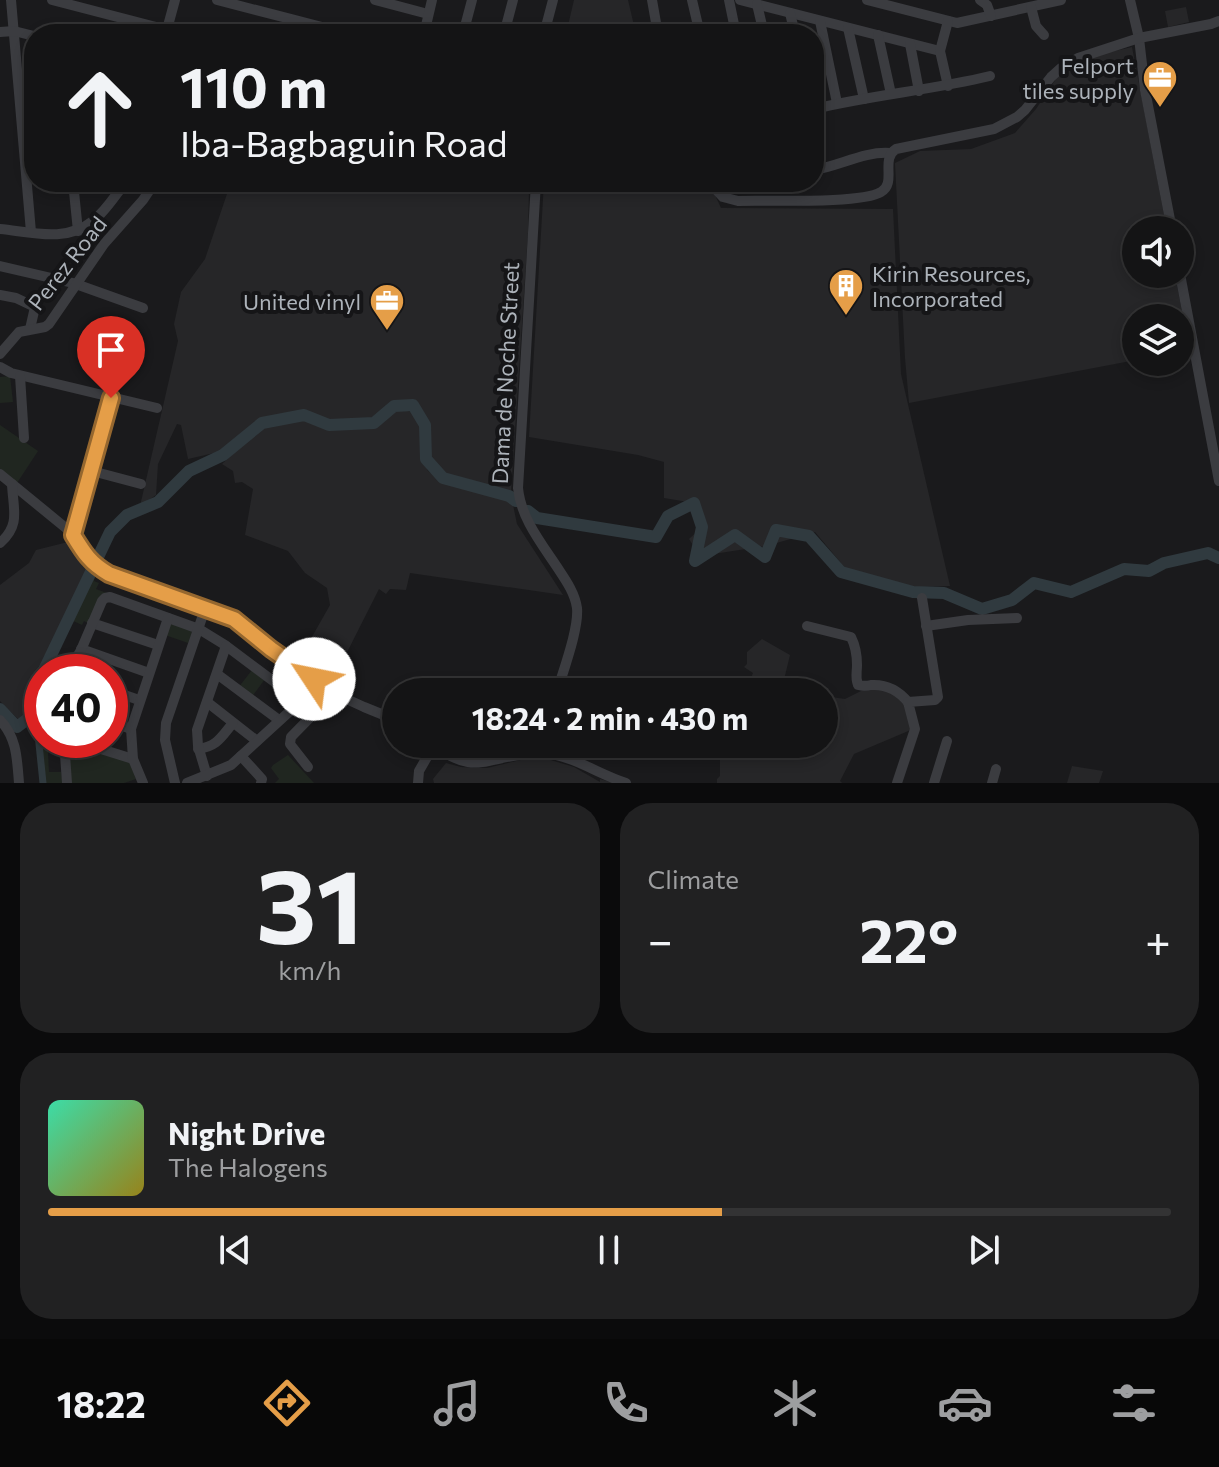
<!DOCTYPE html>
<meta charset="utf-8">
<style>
body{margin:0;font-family:Commissioner,sans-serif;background:#212122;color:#f1f3f6;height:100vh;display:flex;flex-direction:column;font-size:30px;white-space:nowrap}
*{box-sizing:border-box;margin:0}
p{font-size:26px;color:#9d9ea0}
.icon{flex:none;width:44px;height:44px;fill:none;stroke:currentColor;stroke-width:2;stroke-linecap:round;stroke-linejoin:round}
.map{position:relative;height:783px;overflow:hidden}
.drawer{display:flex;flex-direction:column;gap:20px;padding:20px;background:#0b0b0c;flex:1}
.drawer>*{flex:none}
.banner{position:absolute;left:24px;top:24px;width:800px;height:168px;border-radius:32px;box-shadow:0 4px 12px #0003,0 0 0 2px #333334;background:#141415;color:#f1f3f6;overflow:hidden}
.controls{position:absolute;left:1122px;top:216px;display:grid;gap:16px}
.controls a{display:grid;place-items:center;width:72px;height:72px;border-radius:50%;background:#141415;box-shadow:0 4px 12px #0003,0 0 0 2px #333334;font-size:40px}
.speed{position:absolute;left:24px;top:654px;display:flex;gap:16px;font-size:40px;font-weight:700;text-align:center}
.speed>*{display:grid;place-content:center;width:104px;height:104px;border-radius:50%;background:#141415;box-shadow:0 4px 12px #0003,0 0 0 2px #333334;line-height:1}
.speed .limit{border:12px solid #d22;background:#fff;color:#111}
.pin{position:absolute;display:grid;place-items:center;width:68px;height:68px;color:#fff;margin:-82px -34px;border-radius:50% 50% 50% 0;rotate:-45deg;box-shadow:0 0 8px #0007}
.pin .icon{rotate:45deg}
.me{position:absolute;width:88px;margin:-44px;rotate:304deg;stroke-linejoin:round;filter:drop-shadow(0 0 6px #0008)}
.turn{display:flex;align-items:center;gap:28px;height:168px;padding:0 24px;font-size:36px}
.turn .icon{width:104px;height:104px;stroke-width:2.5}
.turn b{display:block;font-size:56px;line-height:68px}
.big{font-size:60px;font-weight:700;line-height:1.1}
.drawer .card{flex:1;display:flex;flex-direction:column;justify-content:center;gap:12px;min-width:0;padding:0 28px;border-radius:32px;background:#212122}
.drawer .dial{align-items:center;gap:0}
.dial b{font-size:104px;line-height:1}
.song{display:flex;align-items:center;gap:24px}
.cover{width:96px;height:96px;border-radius:12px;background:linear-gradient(135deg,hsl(160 70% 55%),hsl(50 70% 35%))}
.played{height:8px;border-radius:4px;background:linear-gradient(90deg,#e59e48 60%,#333334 60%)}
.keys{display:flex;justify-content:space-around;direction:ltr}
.heat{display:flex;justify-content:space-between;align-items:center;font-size:44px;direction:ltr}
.drawer .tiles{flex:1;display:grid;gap:20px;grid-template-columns:1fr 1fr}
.card:last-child{grid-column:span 2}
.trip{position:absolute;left:382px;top:678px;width:456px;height:80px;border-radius:40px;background:#141415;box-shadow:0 4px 12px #0003,0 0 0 2px #333334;font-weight:700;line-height:80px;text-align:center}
.menu{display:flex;height:128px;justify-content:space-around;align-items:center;background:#080808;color:#9d9ea0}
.menu .icon{width:56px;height:56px}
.menu .selected{color:#e59e48}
.menu b{font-size:36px;color:#f1f3f6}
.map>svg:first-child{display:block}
.built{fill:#262628}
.green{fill:#202620}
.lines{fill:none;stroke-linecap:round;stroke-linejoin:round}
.canal{stroke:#303a3f;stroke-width:7}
.river{stroke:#303a3f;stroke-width:12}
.minor{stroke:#3b3c40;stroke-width:10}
.route-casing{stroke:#95672f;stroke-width:20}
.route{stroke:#e59e48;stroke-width:14}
.labels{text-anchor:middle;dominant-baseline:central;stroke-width:8;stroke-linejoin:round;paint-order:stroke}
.poi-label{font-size:22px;fill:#adb3ba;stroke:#151517;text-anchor:end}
.street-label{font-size:22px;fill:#adb3ba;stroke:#151517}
</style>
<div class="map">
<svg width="1219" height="783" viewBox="0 0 1219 783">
<rect width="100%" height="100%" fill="#1a1a1c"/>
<g class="built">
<path d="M574 0H628L636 34H566Z"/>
<path d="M1186 7 1189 22 1168 27 1165 11Z"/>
<path d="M1132 47 1167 230H1136V274H1175L1189 349 1180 351V318H1136V360L909 403 905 358 895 163 920 151 971 149 1015 133 1036 109 1057 77 1072 65 1097 55Z"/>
<path d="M231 182H496L529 190 528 233 511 492 444 476 427 452 428 426 416 402H395L374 421 329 422 300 411 258 422 238 441 223 451 188 459 181 425 177 424 158 464 156 495 140 506 178 341 174 324 181 292 205 259Z"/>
<path d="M544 182H690L711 186 721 208 893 209 901 374 950 586 917 587 851 575 815 532 766 546 700 556 689 539 702 527 694 503 664 498V462L638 455 529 437Z"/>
<path d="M395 409 414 412 421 422 422 457 428 471 450 484 512 500 517 524 563 595 410 573 406 590 390 589 386 594 379 589 331 684 291 659 294 654 298 655 313 635 330 605 327 588 305 573 288 551 245 535 253 489 242 482 235 483 233 471 222 464 262 426 303 419 325 428 374 429Z"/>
<path d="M72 541 91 566 39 671 33 710 20 721 0 701V585L29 563 36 550Z"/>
<path d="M762 639 790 655 781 692H745L753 673 744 667 747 664V652Z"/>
<path d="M873 685 899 695 907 706 913 729 854 754 840 781 842 783H717V779L720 776V752L718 744H824V696L845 699Z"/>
<path d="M537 756 574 767 600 782V779L614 783H434L433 779 446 763 461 767 487 768Z"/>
<path d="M1072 766 1103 771 1099 783H1067Z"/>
</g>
<g class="green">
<path d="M10 376 13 402 0 403V377Z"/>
<path d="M0 425 38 451 17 483 0 470Z"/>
<path d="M92 571 96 574 94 581 99 583 96 589 109 594 88 623 84 621 82 625 69 619Z"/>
<path d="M170 621 191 629 192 633 188 643 165 635Z"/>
<path d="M252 670 265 679 251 698 238 688Z"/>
<path d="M39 733H42V740H59L60 750 48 752 49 772H61L63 783H44Z"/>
<path d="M70 742 129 760 136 779 124 783H70L68 744Z"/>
<path d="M288 755 314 783H275L279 779 271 768 273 765Z"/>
</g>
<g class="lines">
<path class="canal" d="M38 711V734L43 783"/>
<g class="river">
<path d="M528 511 537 518 656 537 668 516 694 503 702 527 695 561 735 535 765 557 776 530 809 536 841 572 913 592 944 593 982 609 1012 600 1034 583 1071 592 1124 569 1149 571 1164 563 1208 553 1219 558"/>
<path d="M43 672 110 532 127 515 158 502 189 471 223 455 262 423 304 415 329 425 374 423 394 406 413 405 425 425 426 459 443 478 509 496 516 501"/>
<path d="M0 709 17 727 38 711 42 681"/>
</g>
<g class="minor">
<path d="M11 0 31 232"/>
<path d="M52 0 183 34"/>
<path d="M217 0 349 34"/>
<path d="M375 0 428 14"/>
<path d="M652 0 658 34"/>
<path d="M692 0 700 34"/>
<path d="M729 0 736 34"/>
<path d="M740 0 940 51"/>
<path d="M867 0 957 23 1061 0"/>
<path d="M980 0 987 5 991 16"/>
<path d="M1130 0 1139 38 1145 90 1172 230"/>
<path d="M757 4 764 34"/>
<path d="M1031 7 1036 26 1044 35"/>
<path d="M790 13 795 34"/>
<path d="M820 21 837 103"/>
<path d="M848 28 864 99"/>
<path d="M0 32 14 31 34 36"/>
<path d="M166 33 175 0"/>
<path d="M424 34 432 0"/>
<path d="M463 34 472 0"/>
<path d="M504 34 513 0"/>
<path d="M544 34 553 0"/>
<path d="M878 35 891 94"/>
<path d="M910 44 919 91"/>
<path d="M948 86 940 51 948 21"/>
<path d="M814 109C872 95 932 90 990 76"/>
<path d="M814 170C839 166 865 151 890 153"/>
<path d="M73 182 78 231"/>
<path d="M536 182 518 488C521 519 542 544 559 570 567 582 575 594 577 608 579 629 563 671 557 692"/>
<path d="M709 182 723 197 738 201C765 200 862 204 881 192 897 183 880 159 896 149L994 129 1017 117 1025 110 1051 77 1061 68 1078 58 1139 38 1211 24 1219 21"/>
<path d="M0 229C31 232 66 243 93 221 106 211 116 194 126 182"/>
<path d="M0 266 73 283 143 308"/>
<path d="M1180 274 1219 481"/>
<path d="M0 295 16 298 35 307 30 329"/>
<path d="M0 354 19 332 45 327 49 324 104 244 143 200 155 182"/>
<path d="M0 367 11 373 157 408"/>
<path d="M20 376 24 438"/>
<path d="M92 471 141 484"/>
<path d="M0 474 67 529 90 561 109 574 234 619 296 667 340 696 364 707 396 720"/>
<path d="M73 535 111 398"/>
<path d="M0 543C21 525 13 509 12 484"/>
<path d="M92 623 158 645"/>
<path d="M807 626 851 637C855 645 857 655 857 665 857 673 855 677 858 685 862 686 867 686 871 685 886 684 899 691 908 702"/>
<path d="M926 626 968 620 1017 618"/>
<path d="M81 649 149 673"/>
<path d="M68 672 81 650 102 601 105 598 110 597 199 629 225 645 300 701"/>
<path d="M217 674 279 720"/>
<path d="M110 690 139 700"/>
<path d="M207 702 257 741"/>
<path d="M0 720C17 738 17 759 19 783"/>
<path d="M110 721 131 729"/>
<path d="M64 740 67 783"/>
<path d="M72 740 133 759"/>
<path d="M432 744C473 775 482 759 526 754 532 753 538 752 544 753 574 756 598 774 626 783"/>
<path d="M198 749C218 746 221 737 233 723"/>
<path d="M241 756 262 779 261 783"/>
<path d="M308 767 290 744 291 737 335 692"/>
<path d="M207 776 198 746 197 730 226 646"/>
<path d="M143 783 133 759 131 729 168 618"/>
<path d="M175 783 165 740 166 723 205 609"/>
<path d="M187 783 231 765 312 691"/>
<path d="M418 783 419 771 434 745"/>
<path d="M897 783 915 729 908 702 935 700 938 697 922 598"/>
<path d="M934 783 947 741"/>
<path d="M992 783 996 769"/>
</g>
</g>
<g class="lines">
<defs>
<path id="route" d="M111 398 73 535C84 553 90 563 109 574L234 619 271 649 314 679"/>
</defs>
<use href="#route" class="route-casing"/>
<use href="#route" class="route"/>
</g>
<defs>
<symbol id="office-pin" viewBox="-11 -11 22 30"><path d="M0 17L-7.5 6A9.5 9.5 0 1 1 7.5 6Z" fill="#e59e48" stroke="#151517"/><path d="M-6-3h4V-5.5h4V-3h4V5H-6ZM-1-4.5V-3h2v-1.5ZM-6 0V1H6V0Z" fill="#fff"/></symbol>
<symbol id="building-pin" viewBox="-11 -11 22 30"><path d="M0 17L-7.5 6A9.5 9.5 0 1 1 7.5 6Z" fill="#e59e48" stroke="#151517"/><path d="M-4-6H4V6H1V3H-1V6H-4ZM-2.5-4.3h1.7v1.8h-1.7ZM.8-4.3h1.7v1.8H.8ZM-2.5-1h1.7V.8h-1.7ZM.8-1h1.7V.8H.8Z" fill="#fff"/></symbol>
</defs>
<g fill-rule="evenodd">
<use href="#office-pin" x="1140" y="58" width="40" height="54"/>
<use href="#building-pin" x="826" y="266" width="40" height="54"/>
<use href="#office-pin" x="367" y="281" width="40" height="54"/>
</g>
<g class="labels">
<g class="poi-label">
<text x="1134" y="65">Felport<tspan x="1134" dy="25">tiles supply</tspan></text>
<text x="872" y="273" text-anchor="start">Kirin Resources,<tspan x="872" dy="25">Incorporated</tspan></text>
<text x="361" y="301">United vinyl</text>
</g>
<g class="street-label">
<text transform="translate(67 263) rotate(-52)">Perez Road</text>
<text transform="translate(505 373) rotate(-87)">Dama de Noche Street</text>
</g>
</g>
</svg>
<div class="controls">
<a><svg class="icon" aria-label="sound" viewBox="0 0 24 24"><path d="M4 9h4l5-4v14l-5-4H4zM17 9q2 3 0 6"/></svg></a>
<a><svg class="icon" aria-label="layers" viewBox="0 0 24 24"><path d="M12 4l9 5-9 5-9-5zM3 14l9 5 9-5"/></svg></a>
</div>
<div class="speed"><div class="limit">40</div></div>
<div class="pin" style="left:111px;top:398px;background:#d93025"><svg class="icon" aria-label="arrive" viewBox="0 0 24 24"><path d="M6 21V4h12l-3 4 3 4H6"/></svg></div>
<svg class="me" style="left:314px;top:679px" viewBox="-20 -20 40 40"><circle r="19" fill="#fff"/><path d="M0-13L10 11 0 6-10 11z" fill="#e59e48"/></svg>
<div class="trip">18:24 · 2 min · 430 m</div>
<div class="banner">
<div class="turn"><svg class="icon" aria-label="ahead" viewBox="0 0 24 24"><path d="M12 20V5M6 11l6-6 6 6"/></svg><div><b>110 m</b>Iba-Bagbaguin Road</div></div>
</div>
</div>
<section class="drawer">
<div class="tiles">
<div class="card dial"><b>31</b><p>km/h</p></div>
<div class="card"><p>Climate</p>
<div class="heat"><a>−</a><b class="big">22°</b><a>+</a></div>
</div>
<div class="card">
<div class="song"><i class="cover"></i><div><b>Night Drive</b><p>The Halogens</p></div></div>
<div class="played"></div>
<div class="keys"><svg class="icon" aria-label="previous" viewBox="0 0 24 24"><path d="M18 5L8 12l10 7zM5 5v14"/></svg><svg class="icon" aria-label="pause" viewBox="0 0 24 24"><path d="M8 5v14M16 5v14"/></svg><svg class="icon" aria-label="next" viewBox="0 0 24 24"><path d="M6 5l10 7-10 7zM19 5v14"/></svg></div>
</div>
</div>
</section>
<nav class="menu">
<b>18:22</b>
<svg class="icon selected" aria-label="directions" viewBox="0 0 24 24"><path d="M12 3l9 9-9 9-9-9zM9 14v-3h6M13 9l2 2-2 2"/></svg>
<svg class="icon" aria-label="music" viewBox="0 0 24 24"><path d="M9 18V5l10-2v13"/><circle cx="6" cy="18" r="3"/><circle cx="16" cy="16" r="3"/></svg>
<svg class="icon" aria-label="phone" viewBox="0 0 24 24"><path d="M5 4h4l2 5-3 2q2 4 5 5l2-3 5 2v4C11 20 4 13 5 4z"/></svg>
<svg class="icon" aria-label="climate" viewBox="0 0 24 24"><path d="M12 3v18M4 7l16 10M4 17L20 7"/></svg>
<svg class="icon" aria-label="car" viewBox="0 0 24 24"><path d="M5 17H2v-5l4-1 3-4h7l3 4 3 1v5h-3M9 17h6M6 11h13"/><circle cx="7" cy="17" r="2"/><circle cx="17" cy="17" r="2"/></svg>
<svg class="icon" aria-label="filters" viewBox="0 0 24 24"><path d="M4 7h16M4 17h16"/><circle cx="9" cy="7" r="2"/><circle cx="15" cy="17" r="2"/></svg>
</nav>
